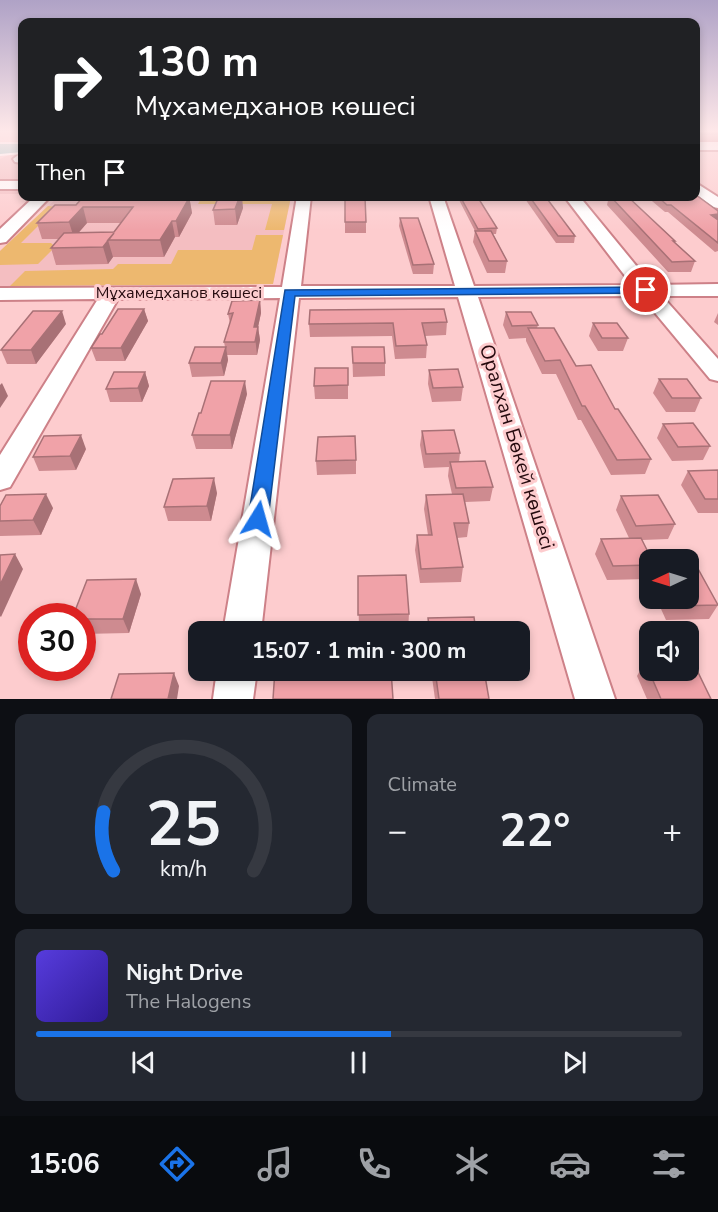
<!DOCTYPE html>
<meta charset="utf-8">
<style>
body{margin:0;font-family:"Nunito Sans",sans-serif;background:#242831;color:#f1f3f6;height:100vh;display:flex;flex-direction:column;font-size:22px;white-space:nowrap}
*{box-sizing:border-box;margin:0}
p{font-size:20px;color:#9ea1a6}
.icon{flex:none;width:33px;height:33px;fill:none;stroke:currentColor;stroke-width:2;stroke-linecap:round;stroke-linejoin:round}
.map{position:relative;height:699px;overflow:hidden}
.sheet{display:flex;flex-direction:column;gap:15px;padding:15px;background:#0d0f14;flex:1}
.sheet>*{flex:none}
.guide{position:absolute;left:18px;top:18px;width:682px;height:183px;border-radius:12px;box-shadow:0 3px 9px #0003;background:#202124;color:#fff;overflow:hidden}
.needle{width:39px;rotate:266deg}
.fabs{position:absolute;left:639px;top:549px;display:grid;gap:12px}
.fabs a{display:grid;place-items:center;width:60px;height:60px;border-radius:12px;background:#171b24;box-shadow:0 3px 9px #0003;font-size:30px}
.speed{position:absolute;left:18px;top:603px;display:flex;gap:12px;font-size:30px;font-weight:700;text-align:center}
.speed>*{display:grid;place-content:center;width:78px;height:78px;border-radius:50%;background:#171b24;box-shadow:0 3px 9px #0003;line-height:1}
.speed .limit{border:9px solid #d22;background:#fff;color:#111}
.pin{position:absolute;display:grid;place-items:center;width:51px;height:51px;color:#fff;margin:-26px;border:3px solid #fff;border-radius:50%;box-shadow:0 2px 6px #0007}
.me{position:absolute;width:66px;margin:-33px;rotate:8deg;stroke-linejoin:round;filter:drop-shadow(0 0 4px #0008)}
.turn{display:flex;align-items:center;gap:21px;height:126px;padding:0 18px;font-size:27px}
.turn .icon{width:78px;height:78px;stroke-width:2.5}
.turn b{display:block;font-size:42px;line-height:51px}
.then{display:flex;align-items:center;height:57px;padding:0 18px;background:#0003;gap:12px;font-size:22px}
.big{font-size:45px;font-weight:700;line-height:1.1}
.sheet .tile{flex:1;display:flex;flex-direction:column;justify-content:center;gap:9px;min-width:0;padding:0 21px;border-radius:12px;background:#242831}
.sheet .dial{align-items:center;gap:0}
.dial svg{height:156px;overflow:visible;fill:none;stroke:#363941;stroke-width:7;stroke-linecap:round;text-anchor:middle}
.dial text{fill:#f1f3f6;stroke:none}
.song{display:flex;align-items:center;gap:18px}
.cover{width:72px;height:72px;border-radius:9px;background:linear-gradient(135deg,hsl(250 70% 55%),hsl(250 70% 35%))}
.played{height:6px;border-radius:3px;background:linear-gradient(90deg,#1a73e8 55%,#363941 55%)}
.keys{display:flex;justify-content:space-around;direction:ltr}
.heat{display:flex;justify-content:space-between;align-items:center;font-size:33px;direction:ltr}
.sheet .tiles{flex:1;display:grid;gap:15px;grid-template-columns:1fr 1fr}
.tile:last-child{grid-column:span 2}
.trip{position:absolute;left:188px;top:621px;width:342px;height:60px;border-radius:12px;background:#171b24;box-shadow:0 3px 9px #0003;font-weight:700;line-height:60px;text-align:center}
.tabs{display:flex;height:96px;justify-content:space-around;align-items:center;background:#090b0e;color:#9ea1a6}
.tabs .icon{width:42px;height:42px}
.tabs .on{color:#1a73e8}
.tabs b{font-size:27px;color:#f1f3f6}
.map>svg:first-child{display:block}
.built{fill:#f4bec1}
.green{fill:#edb86f}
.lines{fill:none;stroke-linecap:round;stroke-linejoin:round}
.minor-casing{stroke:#cd8188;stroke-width:4}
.major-casing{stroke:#fff;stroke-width:4}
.minor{fill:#fff;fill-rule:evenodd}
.major{fill:#8dc5c5;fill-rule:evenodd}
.wall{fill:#ce8b90;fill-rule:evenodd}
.shaded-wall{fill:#a87176}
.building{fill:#f0a2a8;stroke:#a87176;stroke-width:1.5}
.route{fill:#1a73e8;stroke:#114b97;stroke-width:1.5}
.labels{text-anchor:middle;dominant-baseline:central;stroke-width:6;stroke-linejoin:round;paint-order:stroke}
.street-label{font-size:16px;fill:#250a0e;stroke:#fdccce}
.near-street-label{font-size:20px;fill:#250a0e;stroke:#fdccce}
</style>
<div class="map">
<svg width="718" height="699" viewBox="0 0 718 699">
<rect width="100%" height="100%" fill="#fdccce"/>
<g class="built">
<path d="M9 155H22V194H0V159Z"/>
<path d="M58 197H291L273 284 0 286V251Z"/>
</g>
<g class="green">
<path d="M202 197H291L284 230H265L272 204H198Z"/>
<path d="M48 206 57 207 21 243H51L55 247 38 264 0 265V251Z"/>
<path d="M256 235H283L273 284 10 286 25 271 113 269 118 264H171L178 250H252Z"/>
</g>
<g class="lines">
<defs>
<g id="minor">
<rect x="696" y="142" width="22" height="8"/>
<path d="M22 152V163L15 162 13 159Z"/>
<rect x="0" y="181" width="22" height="8"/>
<path d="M696 183 718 197V208L713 207 696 194Z"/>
<path d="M35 196H51L6 242 0 243V229Z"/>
<path d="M297 196H311L301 286H455L429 196H443L474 286 632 285 564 196H579L652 285 718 284V296H662L718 359V381L710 379 641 296 478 297 615 699H575L458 297 299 298 261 632H223L280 298 118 299 10 487 0 490V455L98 299 0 300V288L282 287Z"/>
<path d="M217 670H257L253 699H213Z"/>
</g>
<path id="major" d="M0 144H22V152L0 154Z"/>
</defs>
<use href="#minor" class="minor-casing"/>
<use href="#major" class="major-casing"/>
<use href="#minor" class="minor"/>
<use href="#major" class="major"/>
</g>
<g class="wall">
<path d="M696 132H718V140H699L696 138Z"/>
<path d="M189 196 192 213 179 237H175L164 257H113L108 264 56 265 51 248 59 239H42L37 223 76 205ZM87 223H121L114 232H79Z"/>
<path d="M327 196H349L366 222V233H345V199H327Z"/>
<path d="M457 196H477L497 228 496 234H493L507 261 505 273H487L473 242 475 231Z"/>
<path d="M523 196H545L575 236 574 243H556Z"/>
<path d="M609 196H627L675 241 674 242 695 261 691 272H668L607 205Z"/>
<path d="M646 196H696L718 211V251L715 252 668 212H665Z"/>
<path d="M243 208 237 225H215L213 210Z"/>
<path d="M400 218 434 264 433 274H413L399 226Z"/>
<path d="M260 300 261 313 258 327 260 340 257 355H227L228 360 224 376 192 377 189 363 225 347 224 342 230 323 228 314Z"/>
<path d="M144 309 148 321 125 361H96L91 348 102 334Z"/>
<path d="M506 312 538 325 537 328 576 366 615 409 651 459 645 474 611 475 581 420H578L556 374H542L526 341V338L509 339 503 325Z"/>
<path d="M718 313V325L714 322Z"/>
<path d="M447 322 446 335 425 336 427 345 426 358 395 359 392 336 310 337 309 324Z"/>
<path d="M593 323 628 338 623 351H598L589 336Z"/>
<path d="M66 324 36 364H7L1 350Z"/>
<path d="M352 347 385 363V376L353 377Z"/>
<path d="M348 368V399H315L314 386Z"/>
<path d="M429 370 463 387 461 401 432 402 428 384Z"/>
<path d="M145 372 149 386 142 402H110L106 389Z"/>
<path d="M659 379 701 398 695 412H666L653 393Z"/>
<path d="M247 394 232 449H196L192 435 201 413Z"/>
<path d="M663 424 710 446 703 460 672 461 657 438Z"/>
<path d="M422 431 460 453 459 462 493 487 490 501 465 502 469 523 467 537 457 538 463 567 461 582 420 583 415 550 417 535H428L424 509 426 495 452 494 448 476 449 467 424 468 420 445Z"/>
<path d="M86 449 76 470 39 471 33 457Z"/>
<path d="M356 460V474L317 475 316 461Z"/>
<path d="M718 470V513H698L681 485 688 471Z"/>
<path d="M217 493 211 521H168L164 507Z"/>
<path d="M621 496 675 524 668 539 642 540 650 560V574L647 579 607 580 595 554 601 539 629 538 616 510Z"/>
<path d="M0 506 53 508 41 535 0 536Z"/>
<path d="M358 576 409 614 408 629 359 630Z"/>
<path d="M141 594 129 633 82 634V616Z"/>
<path d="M656 598H688L718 605 709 619 666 620Z"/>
<path d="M428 618 476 632H427Z"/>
<path d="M645 662 711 699H647L637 676Z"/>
<path d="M431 670H484L489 699H435Z"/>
</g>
<g class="shaded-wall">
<path d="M181 196H189L192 213 179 237 176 221 180 198Z"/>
<path d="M240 196H242L243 208 237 225 235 209Z"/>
<path d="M83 207 87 223 74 238 69 222Z"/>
<path d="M718 214V221L711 215Z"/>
<path d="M172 221 175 237 164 257 160 240Z"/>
<path d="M114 233 108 240 113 257 108 264 103 247Z"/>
<path d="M260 300 261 313 258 327 260 340 257 355 254 327Z"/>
<path d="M144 309 148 321 125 361 121 348Z"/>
<path d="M62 311 66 324 36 364 31 350Z"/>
<path d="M226 347 228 360 224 376 221 363Z"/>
<path d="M145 372 149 386 142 402 138 388Z"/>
<path d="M245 381 247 394 232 449 230 435Z"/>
<path d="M2 383 8 396 0 408V385Z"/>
<path d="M81 435 86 449 76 470 70 456Z"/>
<path d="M214 478 217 493 211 521 207 506Z"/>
<path d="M46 494 53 508 41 535 33 520Z"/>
<path d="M15 554 23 569 1 617 0 616V585Z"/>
<path d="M136 579 141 594 129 633 123 619Z"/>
<path d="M174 673 179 686 177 699H168Z"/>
</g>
<g class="building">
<path d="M698 132H718V134H701Z"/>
<path d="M696 195 718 211V214L711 215 718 220V243L671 205H667L657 196H696Z"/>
<path d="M84 196H181L180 198H189L176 221H172L160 240H108L114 233 103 247 51 248 64 233 114 232 133 207H83L69 222 37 223 55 205H76Z"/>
<path d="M219 196H240L235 209 213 210Z"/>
<path d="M460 196H477L497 228 478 229Z"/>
<path d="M529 196H545L575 236H558Z"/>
<path d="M610 196H627L675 241H673L695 261 672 262Z"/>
<path d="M345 197H365L366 222H345Z"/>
<path d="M400 218H418L434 264 413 265Z"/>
<path d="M475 231H491L507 261H489Z"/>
<path d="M260 300 254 327H258L255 342H224L233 313 228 314 232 301Z"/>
<path d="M118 309H144L121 348H91L100 334H102Z"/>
<path d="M444 309 447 322 422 323 427 345 396 346 393 323 309 324 310 310Z"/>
<path d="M33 311H62L31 350H1Z"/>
<path d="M506 312H531L538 325 512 326Z"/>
<path d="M593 323H617L628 338H602Z"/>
<path d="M528 328H554L576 366 591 365 615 409H618L651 459 617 460 585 406H582L560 360 545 361Z"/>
<path d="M195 347H226L221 363H189Z"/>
<path d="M352 347H384L385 363H353Z"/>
<path d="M315 368H348V385L314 386Z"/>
<path d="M458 369 463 387 433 388 429 370Z"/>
<path d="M114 372H145L138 388 106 389Z"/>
<path d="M659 379H687L701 398H672Z"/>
<path d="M211 381H245L230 435H192L199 413H201Z"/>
<path d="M693 423 710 446 678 447 663 424Z"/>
<path d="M454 430 460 453 426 454 422 431Z"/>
<path d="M81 435 70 456 33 457 44 436Z"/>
<path d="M355 436 356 460 316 461 318 437Z"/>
<path d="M485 461 493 487 456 488 450 462Z"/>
<path d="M718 470V499H705L688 471Z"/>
<path d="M214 478 207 506 164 507 173 479Z"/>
<path d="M46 494 33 520 0 521V506L6 495Z"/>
<path d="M463 494 469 523H454L463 567 421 569 417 535H432L426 495Z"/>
<path d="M658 495 675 524 636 526 621 496Z"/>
<path d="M641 538 652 560H650V565L613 566 601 539Z"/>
<path d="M15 554 0 585V555Z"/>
<path d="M688 567H697L718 605 674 606 671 598H688Z"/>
<path d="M406 575 409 614 358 615V576Z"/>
<path d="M136 579 123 619H82V616H73L87 580Z"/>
<path d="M474 617 476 632H430L428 618Z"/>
<path d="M692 660 711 699H661L645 662H650V670H688V661Z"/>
<path d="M275 670H391L393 699H273Z"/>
<path d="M435 670H484L489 699H439Z"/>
<path d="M174 673 168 699H111L119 674Z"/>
</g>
<linearGradient id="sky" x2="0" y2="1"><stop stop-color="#afa2c6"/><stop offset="0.57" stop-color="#fee8e9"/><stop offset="1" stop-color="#fee8e9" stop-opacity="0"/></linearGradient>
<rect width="718" height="230" fill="url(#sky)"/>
<path class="route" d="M646 287 652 290 651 293 295 296 268 519 265 524 258 527 251 524 248 519 285 290Z"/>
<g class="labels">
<g class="street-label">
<text x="179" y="293">Мұхамедханов көшесі</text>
</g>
<g class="near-street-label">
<text transform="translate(517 447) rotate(73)">Оралхан Бөкей көшесі</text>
</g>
</g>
</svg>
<div class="fabs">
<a><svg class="needle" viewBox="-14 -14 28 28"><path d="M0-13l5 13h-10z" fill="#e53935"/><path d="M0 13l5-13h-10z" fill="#9ea1a6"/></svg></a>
<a><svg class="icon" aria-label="sound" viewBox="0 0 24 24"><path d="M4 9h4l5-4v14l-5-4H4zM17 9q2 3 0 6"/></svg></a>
</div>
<div class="speed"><div class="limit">30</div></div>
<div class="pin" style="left:646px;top:290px;background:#d93025"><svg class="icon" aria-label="arrive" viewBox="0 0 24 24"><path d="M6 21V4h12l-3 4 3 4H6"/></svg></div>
<svg class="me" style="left:258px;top:519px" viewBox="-20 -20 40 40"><path d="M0-17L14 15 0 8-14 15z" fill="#1a73e8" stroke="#fff" stroke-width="4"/></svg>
<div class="trip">15:07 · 1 min · 300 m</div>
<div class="guide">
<div class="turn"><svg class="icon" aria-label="right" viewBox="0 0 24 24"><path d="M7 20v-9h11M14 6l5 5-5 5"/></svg><div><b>130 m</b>Мұхамедханов көшесі</div></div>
<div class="then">Then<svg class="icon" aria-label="arrive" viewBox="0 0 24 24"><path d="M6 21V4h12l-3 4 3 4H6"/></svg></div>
</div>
</div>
<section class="sheet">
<div class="tiles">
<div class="tile dial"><svg viewBox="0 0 100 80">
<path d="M14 69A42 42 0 1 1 86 69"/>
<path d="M14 69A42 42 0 0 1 9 39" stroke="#1a73e8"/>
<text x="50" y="56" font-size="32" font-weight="700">25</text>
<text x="50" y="72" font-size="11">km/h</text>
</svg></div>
<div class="tile"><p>Climate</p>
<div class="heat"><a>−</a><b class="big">22°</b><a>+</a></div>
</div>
<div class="tile">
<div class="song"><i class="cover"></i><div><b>Night Drive</b><p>The Halogens</p></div></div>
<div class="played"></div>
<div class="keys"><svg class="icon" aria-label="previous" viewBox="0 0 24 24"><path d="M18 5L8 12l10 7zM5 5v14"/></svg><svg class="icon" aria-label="pause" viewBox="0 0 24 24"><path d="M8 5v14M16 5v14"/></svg><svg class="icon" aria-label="next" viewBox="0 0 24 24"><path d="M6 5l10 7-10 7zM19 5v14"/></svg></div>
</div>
</div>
</section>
<nav class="tabs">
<b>15:06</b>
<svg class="icon on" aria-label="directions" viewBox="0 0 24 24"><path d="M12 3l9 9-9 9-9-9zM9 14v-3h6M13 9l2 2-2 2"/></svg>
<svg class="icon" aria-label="music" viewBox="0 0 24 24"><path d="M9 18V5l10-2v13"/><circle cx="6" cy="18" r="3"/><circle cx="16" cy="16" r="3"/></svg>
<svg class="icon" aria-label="phone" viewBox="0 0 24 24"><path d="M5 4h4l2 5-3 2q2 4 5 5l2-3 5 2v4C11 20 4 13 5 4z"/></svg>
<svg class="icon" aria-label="climate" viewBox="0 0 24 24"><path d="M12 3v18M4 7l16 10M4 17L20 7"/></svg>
<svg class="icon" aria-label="car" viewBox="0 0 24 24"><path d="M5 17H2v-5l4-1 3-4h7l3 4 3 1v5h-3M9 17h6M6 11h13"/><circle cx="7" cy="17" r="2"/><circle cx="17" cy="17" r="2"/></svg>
<svg class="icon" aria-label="filters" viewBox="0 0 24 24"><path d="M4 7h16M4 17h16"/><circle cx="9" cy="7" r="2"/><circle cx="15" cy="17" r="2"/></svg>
</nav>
